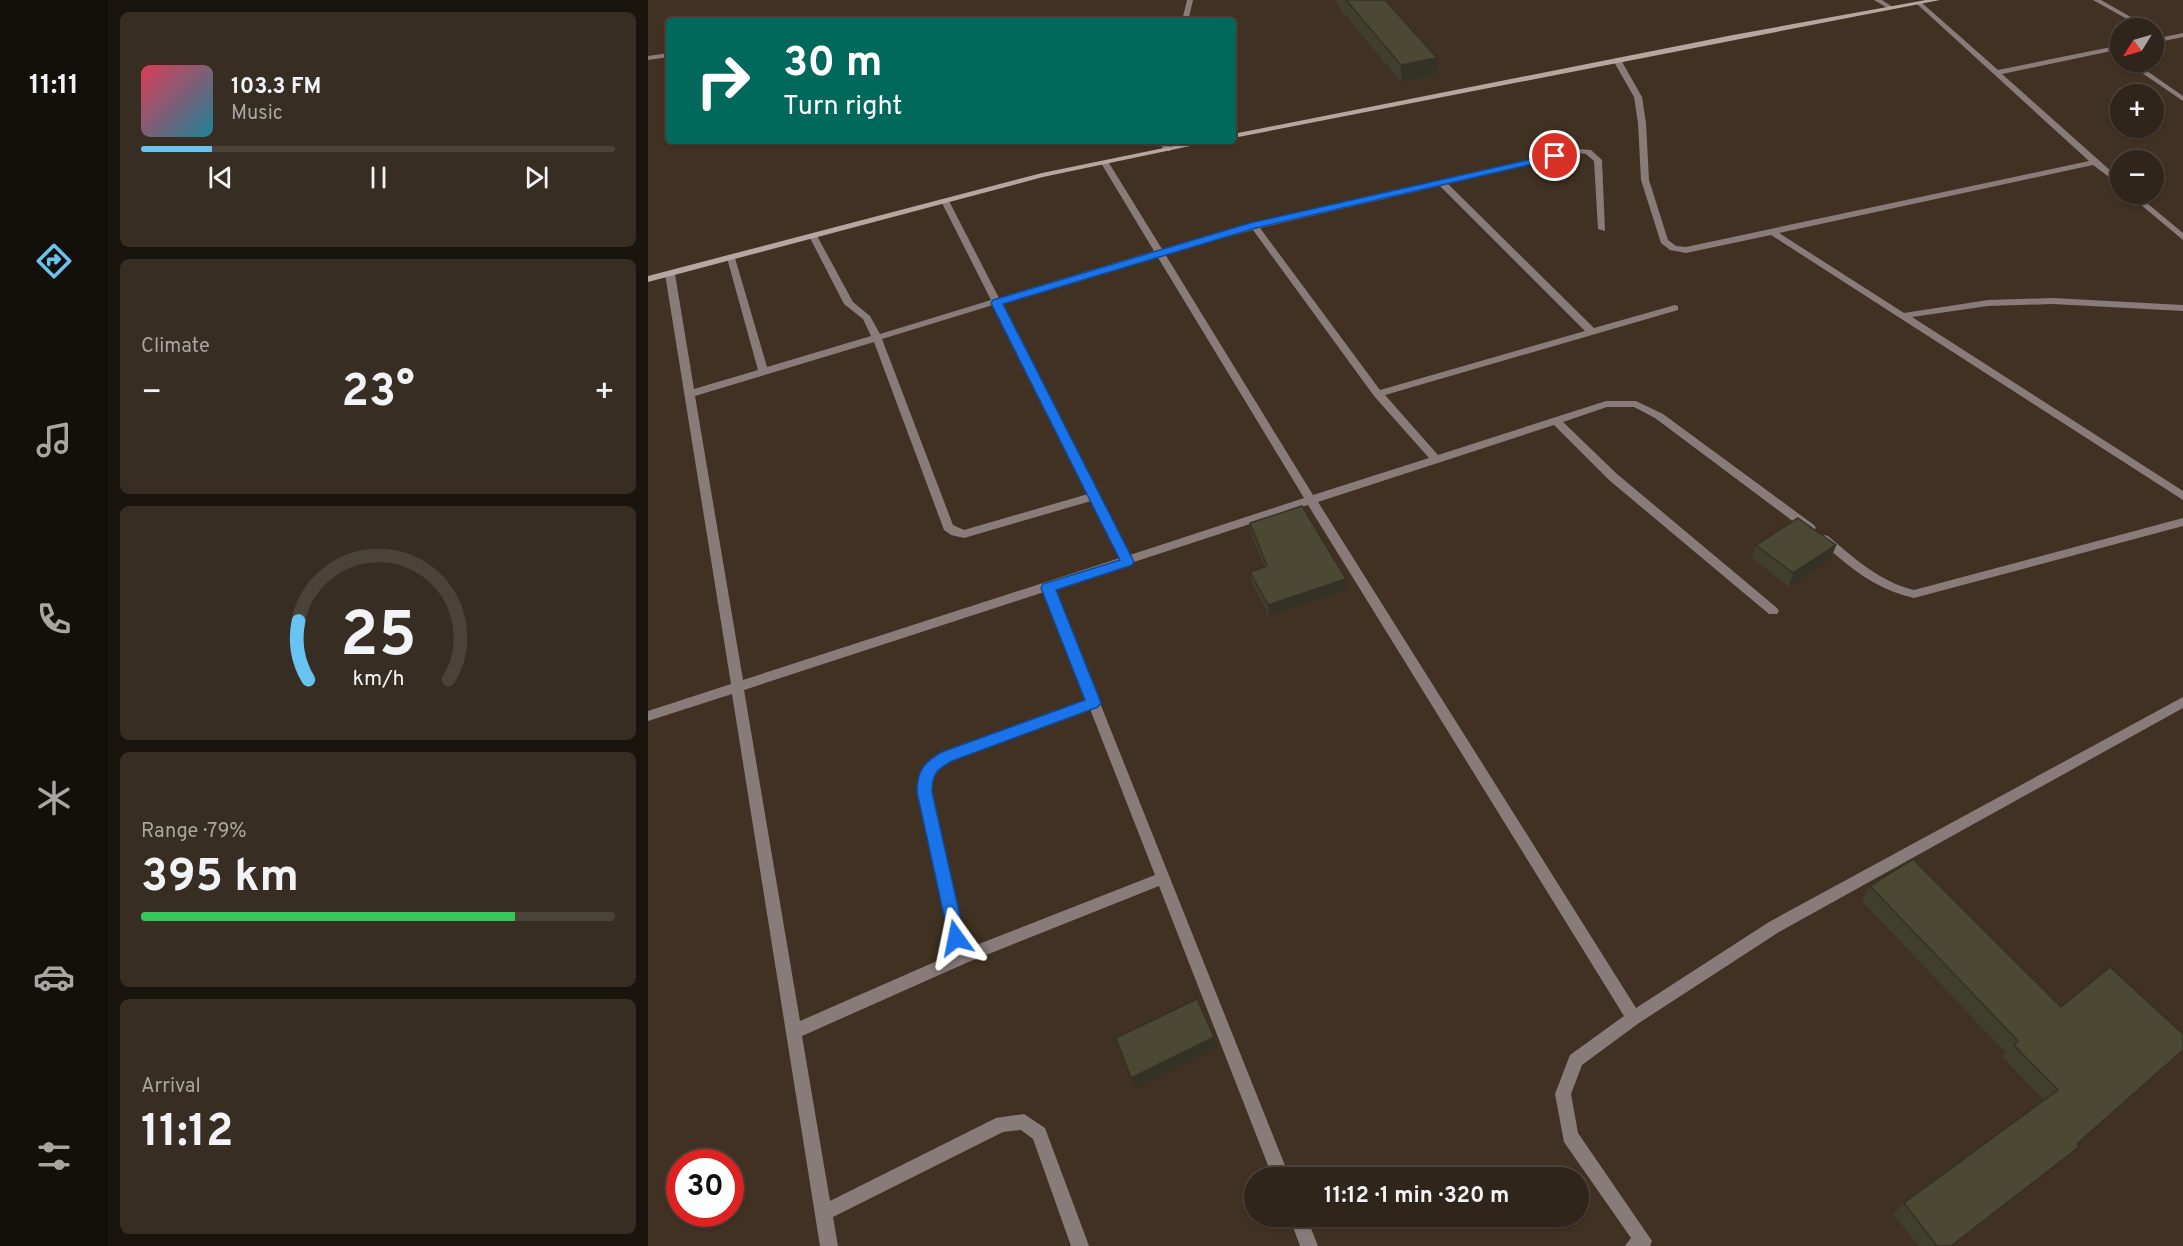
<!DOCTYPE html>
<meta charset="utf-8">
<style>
body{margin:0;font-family:Overpass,sans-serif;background:#382d23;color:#f1f3f6;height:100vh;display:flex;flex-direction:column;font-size:22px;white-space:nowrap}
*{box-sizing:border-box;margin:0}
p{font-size:20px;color:#a8a5a2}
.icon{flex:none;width:33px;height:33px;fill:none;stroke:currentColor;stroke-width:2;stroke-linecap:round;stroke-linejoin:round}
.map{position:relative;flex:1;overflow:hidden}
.sheet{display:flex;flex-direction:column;gap:12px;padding:12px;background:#1a140e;width:540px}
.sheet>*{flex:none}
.hud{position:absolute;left:18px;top:18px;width:570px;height:126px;border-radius:6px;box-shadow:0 2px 4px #0004,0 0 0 2px #4b4239;background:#00695c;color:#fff;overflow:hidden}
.needle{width:39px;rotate:233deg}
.controls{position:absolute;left:1462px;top:18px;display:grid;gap:12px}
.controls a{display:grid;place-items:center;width:54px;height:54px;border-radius:50%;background:#30251a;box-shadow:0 2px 4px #0004,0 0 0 2px #4b4239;font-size:30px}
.speed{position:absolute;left:18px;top:1149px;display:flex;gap:12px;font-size:30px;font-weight:700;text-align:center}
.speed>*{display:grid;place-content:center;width:78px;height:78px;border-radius:50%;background:#30251a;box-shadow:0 2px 4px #0004,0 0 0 2px #4b4239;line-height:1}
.speed .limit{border:9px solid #d22;background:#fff;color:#111}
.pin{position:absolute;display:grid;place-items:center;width:51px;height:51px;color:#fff;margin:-26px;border:3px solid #fff;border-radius:50%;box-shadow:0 2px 6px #0007}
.me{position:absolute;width:66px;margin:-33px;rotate:348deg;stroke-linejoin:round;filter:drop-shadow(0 0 4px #0008)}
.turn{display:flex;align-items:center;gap:21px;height:126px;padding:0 18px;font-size:27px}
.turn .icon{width:78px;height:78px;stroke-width:2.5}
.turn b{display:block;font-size:42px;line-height:51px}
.big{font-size:45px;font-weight:700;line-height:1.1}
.sheet .widget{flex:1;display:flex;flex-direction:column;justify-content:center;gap:9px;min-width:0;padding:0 21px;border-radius:9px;background:#382d23}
.sheet .dial{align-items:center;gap:0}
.dial svg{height:156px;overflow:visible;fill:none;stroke:#4b4239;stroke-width:7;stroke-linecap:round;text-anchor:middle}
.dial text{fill:#f1f3f6;stroke:none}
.song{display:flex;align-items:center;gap:18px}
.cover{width:72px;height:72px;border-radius:9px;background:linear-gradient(135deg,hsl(350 70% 55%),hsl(190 70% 35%))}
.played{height:6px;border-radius:3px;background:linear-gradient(90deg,#69c3f1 15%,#4b4239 15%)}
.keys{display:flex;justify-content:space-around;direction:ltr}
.heat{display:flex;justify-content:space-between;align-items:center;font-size:33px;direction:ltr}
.charge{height:9px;border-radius:4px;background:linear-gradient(90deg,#34c759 79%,#4b4239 0)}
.trip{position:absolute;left:596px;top:1167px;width:345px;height:60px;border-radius:30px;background:#30251a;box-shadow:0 2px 4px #0004,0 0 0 2px #4b4239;font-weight:700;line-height:60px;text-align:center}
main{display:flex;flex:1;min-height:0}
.tab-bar{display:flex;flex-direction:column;width:108px;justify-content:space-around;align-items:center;background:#130f0a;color:#a8a5a2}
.tab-bar .icon{width:42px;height:42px}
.tab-bar .on{color:#69c3f1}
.tab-bar b{font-size:27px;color:#f1f3f6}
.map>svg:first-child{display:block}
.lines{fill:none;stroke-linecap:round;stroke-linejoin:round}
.street{fill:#887c7a;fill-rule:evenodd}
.secondary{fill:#b7a5a0;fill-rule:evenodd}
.wall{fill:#403e2c}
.shaded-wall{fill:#343224}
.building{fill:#4b4833;stroke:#343224;stroke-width:1.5}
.route{fill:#1a73e8;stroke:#114b97;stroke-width:1.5}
</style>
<main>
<nav class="tab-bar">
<b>11:11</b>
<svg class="icon on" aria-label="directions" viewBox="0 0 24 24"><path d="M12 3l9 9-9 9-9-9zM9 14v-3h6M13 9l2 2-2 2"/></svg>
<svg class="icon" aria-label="music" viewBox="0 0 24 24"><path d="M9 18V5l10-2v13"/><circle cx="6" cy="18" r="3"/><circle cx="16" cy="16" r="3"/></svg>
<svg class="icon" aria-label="phone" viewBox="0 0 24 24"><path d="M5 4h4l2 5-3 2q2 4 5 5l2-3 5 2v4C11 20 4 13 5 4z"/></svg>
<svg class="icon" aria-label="climate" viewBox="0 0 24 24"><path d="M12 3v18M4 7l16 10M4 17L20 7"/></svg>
<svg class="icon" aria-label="car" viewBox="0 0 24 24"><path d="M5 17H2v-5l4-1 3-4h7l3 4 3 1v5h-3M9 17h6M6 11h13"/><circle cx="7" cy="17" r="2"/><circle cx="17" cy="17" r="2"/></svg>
<svg class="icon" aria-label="filters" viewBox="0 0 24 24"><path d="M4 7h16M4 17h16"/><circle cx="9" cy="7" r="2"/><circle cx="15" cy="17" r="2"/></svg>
</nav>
<section class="sheet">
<div class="widget">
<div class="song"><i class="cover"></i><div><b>103.3 FM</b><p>Music</p></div></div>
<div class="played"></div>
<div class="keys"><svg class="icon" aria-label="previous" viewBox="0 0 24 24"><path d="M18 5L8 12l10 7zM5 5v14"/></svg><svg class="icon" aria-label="pause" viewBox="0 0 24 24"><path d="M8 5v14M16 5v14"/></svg><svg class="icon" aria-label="next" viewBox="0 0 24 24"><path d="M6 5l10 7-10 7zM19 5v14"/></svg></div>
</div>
<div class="widget"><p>Climate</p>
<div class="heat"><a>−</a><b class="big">23°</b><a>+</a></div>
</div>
<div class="widget dial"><svg viewBox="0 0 100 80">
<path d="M14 69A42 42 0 1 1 86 69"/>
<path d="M14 69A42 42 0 0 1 9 39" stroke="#69c3f1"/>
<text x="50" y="56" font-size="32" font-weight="700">25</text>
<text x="50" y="72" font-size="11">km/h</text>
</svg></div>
<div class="widget"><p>Range · 79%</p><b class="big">395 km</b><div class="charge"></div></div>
<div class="widget"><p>Arrival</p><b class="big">11:12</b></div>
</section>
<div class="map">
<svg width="1535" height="1246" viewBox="0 0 1535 1246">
<rect width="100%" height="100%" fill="#403122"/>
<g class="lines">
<g class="street">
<path d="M539 0H545L540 21H534Z"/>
<path d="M1226 0H1234L1246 8 1241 9Z"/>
<path d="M1445 0H1453L1502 28H1495Z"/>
<path d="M1269 2H1273L1350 70 1473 45V49L1354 74 1473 180V186L1445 165 1131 233 1256 313 1340 300 1405 298 1535 305V311L1405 304 1340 306 1264 317 1535 491V500L1123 235 1038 253 1022 250 1013 243 993 180 990 123 986 97 965 60 969 58 973 60 994 97 998 123 1001 180 1020 240 1028 246 1038 247 1441 161 1269 4Z"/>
<path d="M1535 33V37L1506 43V39Z"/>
<path d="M21 53V57L0 60V56Z"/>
<path d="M1478 62H1486L1535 96V101Z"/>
<path d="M511 141H519L523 149 522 151H516Z"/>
<path d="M930 149 943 150 954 160 957 231 950 229 946 161 938 154 930 153 800 184 946 328 1027 305 1030 306V310L737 395 790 455 958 401H988L1015 414 1166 525 1168 528 1166 531H1158L1007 418 986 407H959L915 422 969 474 1129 608 1131 611 1129 614H1121L961 480 906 425 670 502 988 1008 1121 922 1535 697V708L1131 932 991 1023 934 1065 923 1094 930 1133 1004 1241 1002 1246H977L983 1238 916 1142 907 1094 922 1055 976 1016 660 505 486 562 484 565H477L406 588 642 1178H625L511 886 318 963 154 1036 182 1201 348 1118 376 1114 397 1128 441 1246H423L385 1139 373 1130 355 1132 185 1217 190 1246H172L84 694 0 721V711L83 684 17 274 19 272H25L27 274 46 389 110 370 79 258 80 256 83 255 87 258 119 367 223 336 215 319 196 304 161 236 162 234H168L205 302 222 316 232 334 343 300 293 201 294 199 301 201 351 298 506 251 453 163 454 161 461 163 514 249 606 222 609 223ZM792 186 937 331 732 390 612 228ZM605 230 726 396 781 458 665 495 517 254ZM509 256 656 498 482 555 353 303ZM345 305 440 494 316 530 305 525 234 339ZM226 342 296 530 303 535 316 538 443 501 472 558 95 680 47 396ZM396 592 438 700 294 752C278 762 270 773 269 792L305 954 152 1021 96 690ZM442 709 507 875 318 949 283 792C283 775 290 768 304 760Z"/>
<path d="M1480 194H1488L1535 233V240Z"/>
<path d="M1535 518V526L1266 598C1235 591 1212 576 1188 555 1182 550 1175 545 1170 539L1176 535 1180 536C1206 558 1232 582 1266 590Z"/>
<path d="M641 1216H658L670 1246H652Z"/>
</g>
<g class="secondary">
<path d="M1278 0H1292L585 138V134L1085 35Z"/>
<path d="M550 141H566L395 177 0 282V276L394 173Z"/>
</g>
</g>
<g class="wall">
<path d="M688 0H737L789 76 753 82 689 5Z"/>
<path d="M602 523 699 590 621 616 604 583 602 572 617 567 603 534Z"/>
<path d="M1108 545H1188L1183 558 1141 587 1104 558Z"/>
<path d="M1222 886 1413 1007 1535 1034 1304 1246H1271L1245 1214 1256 1203 1396 1100 1354 1057 1358 1053 1214 901Z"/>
</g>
<g class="shaded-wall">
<path d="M789 58V76L753 82V65Z"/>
<path d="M1188 545 1183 558 1141 587 1145 573Z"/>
<path d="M698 579 699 590 621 616 620 605Z"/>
<path d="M566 1037 570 1047 488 1088 483 1078Z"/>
</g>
<g class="building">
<path d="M698 0H737L789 58 753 65Z"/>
<path d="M654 506 698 579 620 605 602 572 619 566 602 523Z"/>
<path d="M1150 518 1188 545 1145 573 1108 545Z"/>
<path d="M1265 859 1413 1007 1462 967 1535 1034V1050L1429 1144 1431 1147 1303 1246H1289L1256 1203 1410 1090 1366 1045 1370 1041 1222 886Z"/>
<path d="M549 999 566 1037 483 1078 468 1038Z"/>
</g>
<path class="route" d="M907 154 912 156 911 158 608 228 355 304 486 562 484 565 408 590 453 703 450 707 304 761C289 769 284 774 284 792L317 938 314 943 308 945 302 943 269 792C269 771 276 762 294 752L437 700 393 588 395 584 472 560 343 303 345 300 602 223Z"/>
</svg>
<div class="controls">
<a><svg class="needle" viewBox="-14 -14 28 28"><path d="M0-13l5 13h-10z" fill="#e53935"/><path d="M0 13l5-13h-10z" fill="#a8a5a2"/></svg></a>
<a>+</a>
<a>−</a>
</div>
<div class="speed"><div class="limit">30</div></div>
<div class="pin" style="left:907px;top:156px;background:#d93025"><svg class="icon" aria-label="arrive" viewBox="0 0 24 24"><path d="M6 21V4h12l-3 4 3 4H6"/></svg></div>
<svg class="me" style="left:308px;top:938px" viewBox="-20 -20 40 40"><path d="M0-17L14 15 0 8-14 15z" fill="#1a73e8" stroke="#fff" stroke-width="4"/></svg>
<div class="trip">11:12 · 1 min · 320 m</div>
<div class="hud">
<div class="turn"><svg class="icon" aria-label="right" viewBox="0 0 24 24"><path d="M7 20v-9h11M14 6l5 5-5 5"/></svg><div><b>30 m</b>Turn right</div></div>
</div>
</div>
</main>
